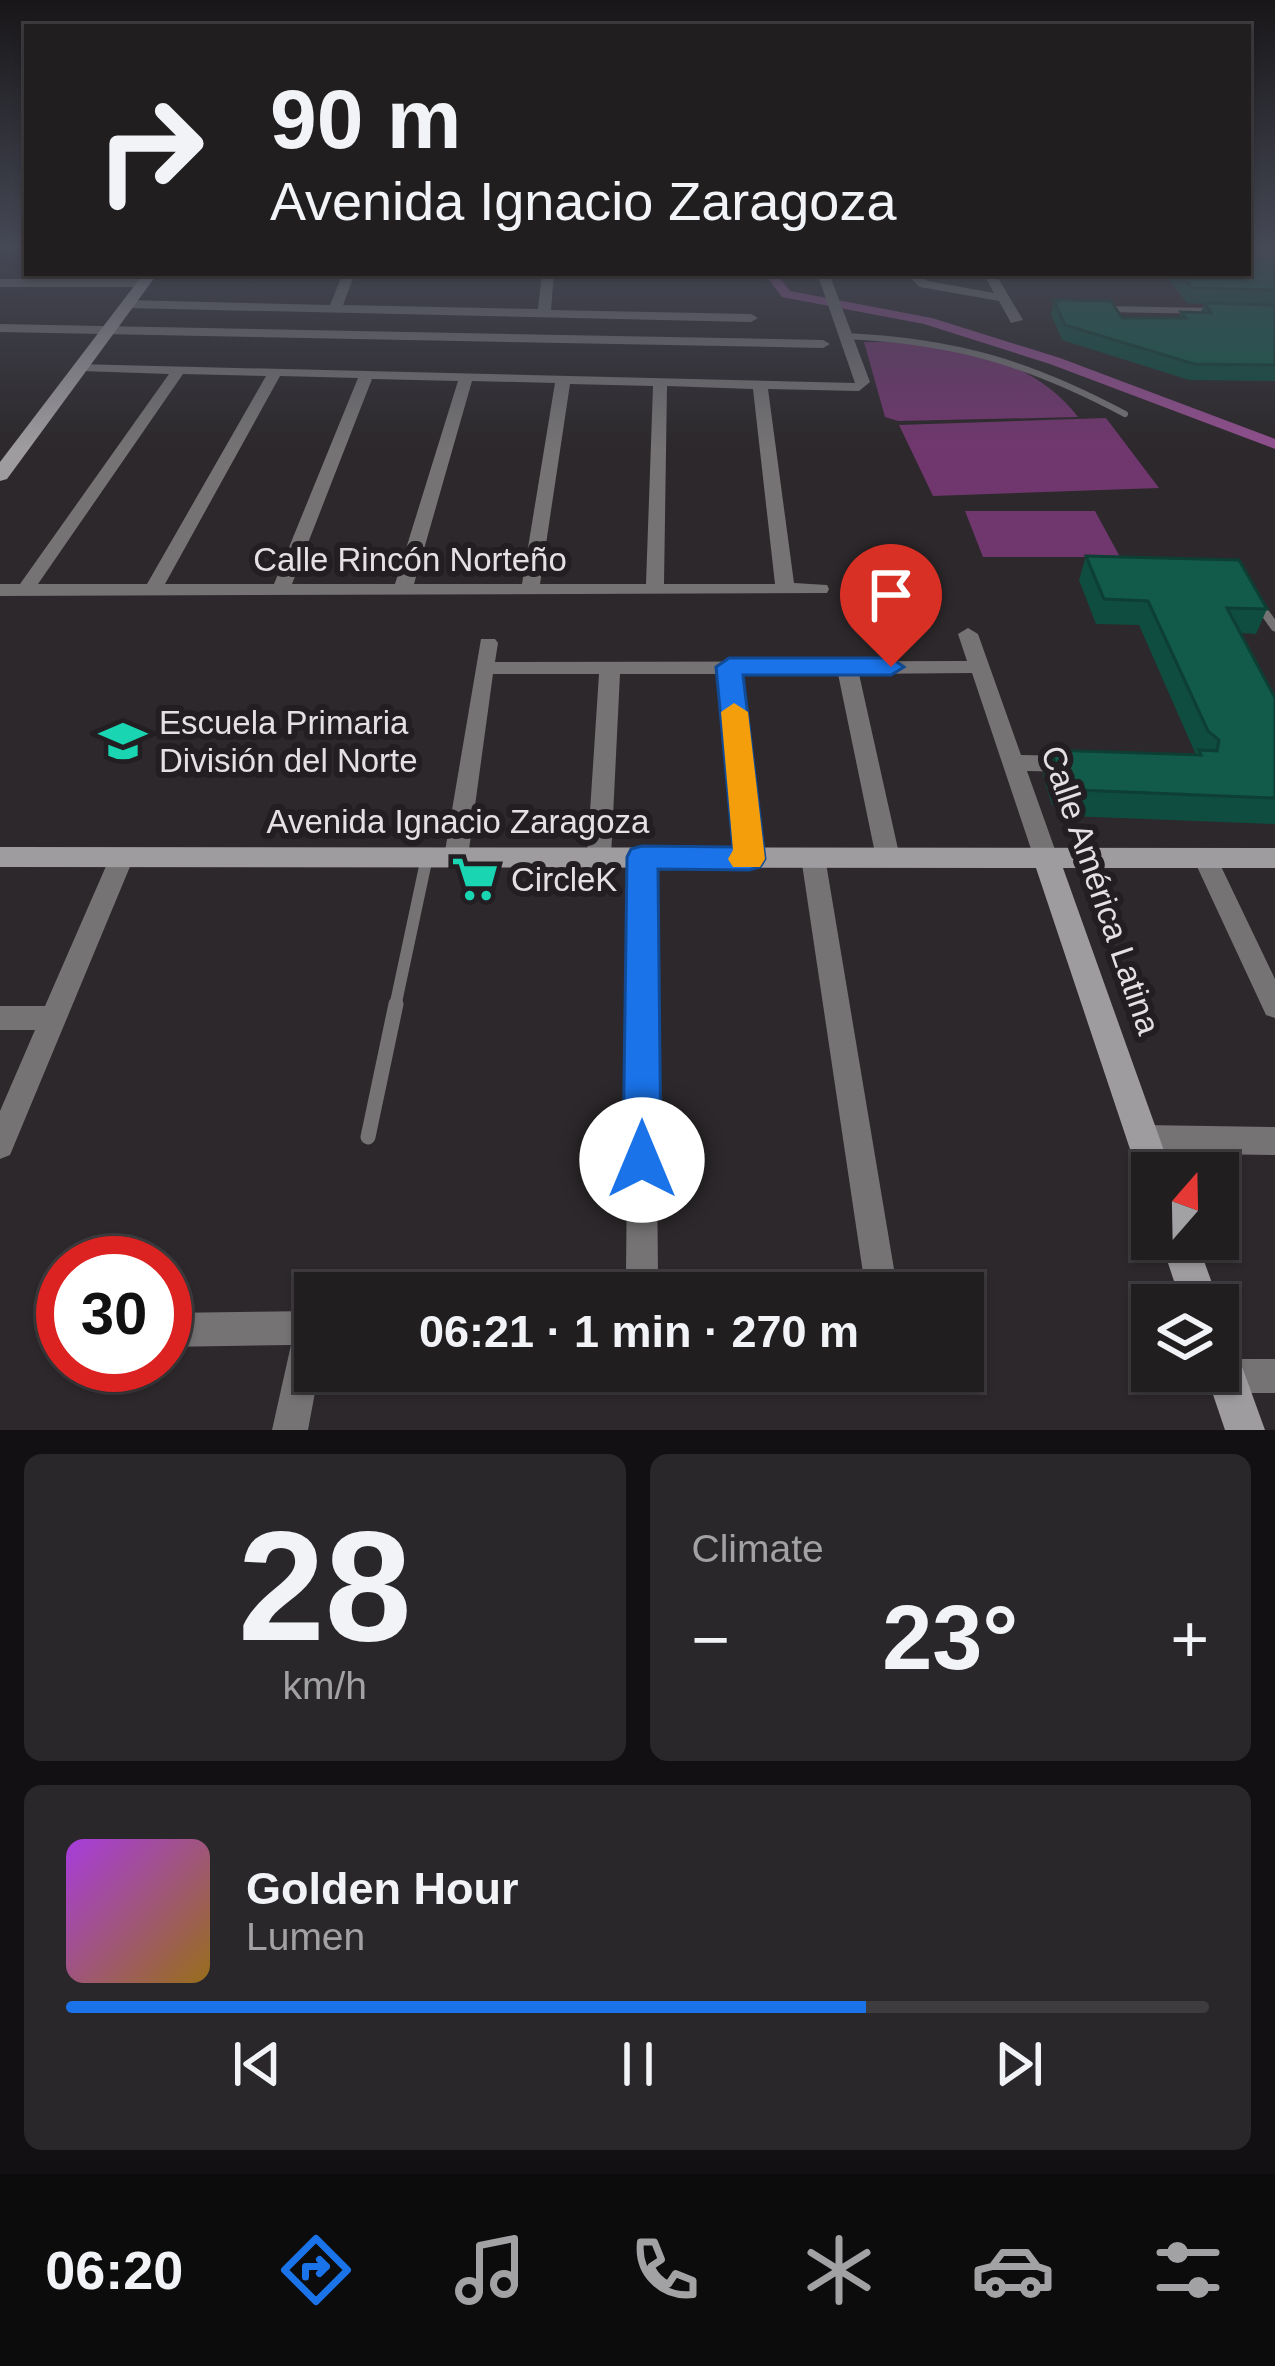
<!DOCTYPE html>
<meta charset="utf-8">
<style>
body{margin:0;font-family:Arial,sans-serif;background:#292729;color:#f1f3f6;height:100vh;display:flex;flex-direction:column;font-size:45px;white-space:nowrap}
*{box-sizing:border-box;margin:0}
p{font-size:39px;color:#a2a2a5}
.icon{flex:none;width:66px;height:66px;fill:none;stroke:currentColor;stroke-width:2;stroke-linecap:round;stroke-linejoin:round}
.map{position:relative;height:1430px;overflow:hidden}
.side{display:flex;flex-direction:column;gap:24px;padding:24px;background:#121012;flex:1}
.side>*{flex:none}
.banner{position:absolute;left:24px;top:24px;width:1227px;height:252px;border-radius:0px;box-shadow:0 3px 9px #0004,0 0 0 3px #3e3c3e;background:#211e20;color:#f1f3f6;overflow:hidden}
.needle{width:78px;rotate:20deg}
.fabs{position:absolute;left:1131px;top:1152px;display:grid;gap:24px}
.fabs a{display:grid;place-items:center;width:108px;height:108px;border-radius:0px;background:#211e20;box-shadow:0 3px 9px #0004,0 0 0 3px #3e3c3e;font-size:60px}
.speed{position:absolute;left:36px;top:1236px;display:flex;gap:24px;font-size:60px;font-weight:700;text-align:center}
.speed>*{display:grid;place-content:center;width:156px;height:156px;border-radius:50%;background:#211e20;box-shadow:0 3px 9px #0004,0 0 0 3px #3e3c3e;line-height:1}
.speed .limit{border:18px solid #d22;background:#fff;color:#111}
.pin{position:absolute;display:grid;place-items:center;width:102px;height:102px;color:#fff;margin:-123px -51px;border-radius:50% 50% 50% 0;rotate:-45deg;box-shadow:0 0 12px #0007}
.pin .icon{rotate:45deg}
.me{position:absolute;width:132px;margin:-66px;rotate:0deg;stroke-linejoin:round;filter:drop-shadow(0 0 9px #0008)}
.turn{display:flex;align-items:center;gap:42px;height:252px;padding:0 48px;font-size:54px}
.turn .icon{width:156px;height:156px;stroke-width:2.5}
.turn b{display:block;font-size:84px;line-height:102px}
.big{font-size:90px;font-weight:700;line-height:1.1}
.side .widget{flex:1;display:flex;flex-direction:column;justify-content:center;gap:18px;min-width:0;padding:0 42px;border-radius:18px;background:#292729}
.side .dial{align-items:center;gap:0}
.dial b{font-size:156px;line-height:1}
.song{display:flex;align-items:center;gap:36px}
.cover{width:144px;height:144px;border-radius:18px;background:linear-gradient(135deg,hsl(280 70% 55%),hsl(40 70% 35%))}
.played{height:12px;border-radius:6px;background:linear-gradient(90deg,#1a73e8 70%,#3e3c3e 70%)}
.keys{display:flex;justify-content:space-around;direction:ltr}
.heat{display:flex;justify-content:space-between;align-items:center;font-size:66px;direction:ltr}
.side .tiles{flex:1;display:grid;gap:24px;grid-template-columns:1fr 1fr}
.widget:last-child{grid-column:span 2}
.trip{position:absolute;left:294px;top:1272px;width:690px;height:120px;border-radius:0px;background:#211e20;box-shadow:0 3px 9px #0004,0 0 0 3px #3e3c3e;font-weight:700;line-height:120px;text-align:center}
.tabs{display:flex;height:192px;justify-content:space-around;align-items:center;background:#0d0c0d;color:#a2a2a5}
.tabs .icon{width:84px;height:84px}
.tabs .current{color:#1a73e8}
.tabs b{font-size:54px;color:#f1f3f6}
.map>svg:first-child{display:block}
.green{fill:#70376e}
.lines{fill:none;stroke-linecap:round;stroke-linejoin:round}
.canal{fill:#904f8d;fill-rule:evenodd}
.lane-far3{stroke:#757374;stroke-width:6}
.lane-far2{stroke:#757374;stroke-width:9}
.lane-far1{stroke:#757374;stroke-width:12}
.lane{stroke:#757374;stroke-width:15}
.street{fill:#757374;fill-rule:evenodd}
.secondary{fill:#9f9c9f;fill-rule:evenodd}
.wall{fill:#0f4d40}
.building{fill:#125a4a;stroke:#0d3f34;stroke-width:3}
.route{fill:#1a73e8;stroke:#114b97;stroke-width:3}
.slow{fill:#f59e0b}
.labels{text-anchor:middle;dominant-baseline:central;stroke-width:12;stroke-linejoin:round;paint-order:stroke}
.street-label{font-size:33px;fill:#e4e1e3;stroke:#221e22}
.poi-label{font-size:33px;fill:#e4e1e3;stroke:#221e22;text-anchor:start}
</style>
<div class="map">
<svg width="1275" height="1430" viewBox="0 0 1275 1430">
<rect width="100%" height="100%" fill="#2c282b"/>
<g class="green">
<path d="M864 342C940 341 1029 353 1078 417L898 421 885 417Z"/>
<path d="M1106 418 1159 488 933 496 899 425Z"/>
<path d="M965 511H1095L1120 557H983Z"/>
</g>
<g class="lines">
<path class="canal" d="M764 273H776L790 291 932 318 1060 358 1275 439V449L1050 364 924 324 782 297Z"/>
<g class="lane-far3">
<path d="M1105 309 1212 311"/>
<path d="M846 336C955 341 1029 363 1125 414"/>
</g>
<path class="lane-far2" d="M1265 613 1275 627"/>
<path class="lane-far1" d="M395 1007 427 857"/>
<path class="lane" d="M368 1137 396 1004"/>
<g class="street">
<path d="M343 273H355L343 305 538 309 542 273H554L551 310 751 314 758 318 751 322 127 308 121 304 127 300 330 305Z"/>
<path d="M817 273H829L870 382 859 391 768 389 794 583 827 585 829 589 827 593 0 596V584H20L169 374 81 371 74 367 76 364 855 383ZM183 374 266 376 147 584H38ZM280 376 358 378 274 584H165ZM372 379 458 381 395 584H292ZM472 381 555 383 522 584H414ZM570 384 653 386 646 584H540ZM667 386 753 389 775 584H664Z"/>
<path d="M905 273H918L928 281 994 293 983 273H995L1023 320 1011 323 999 301 920 287Z"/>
<path d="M0 279H143L149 283 143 287H0Z"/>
<path d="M0 324 823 340 830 344 823 348 0 332Z"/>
<path d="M968 628 978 634 1021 755 1072 756 1083 764 1072 772 1027 771 1058 858 1054 864 1046 867 1038 864 1034 858 972 673 859 674 900 858 896 864 888 867 880 864 876 858 838 674H740L761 859 757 865 749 868 741 865 737 859 720 674H620L611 857 607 863 599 866 591 863 587 857 599 674H493L468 857 464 863 456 866 448 863 444 857 481 639H495L498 643 495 662 967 661 958 634Z"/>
<path d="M122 848 130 851 134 857 10 1155 0 1159V1111L35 1030H0V1006H45L110 857 114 851Z"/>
<path d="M642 848 650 851 654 857 658 1275 747 1276 758 1281 763 1293H526L525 1289 530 1278 541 1273 626 1274 630 857 634 851Z"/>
<path d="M813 848 821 851 825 857 898 1293H866L801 857 805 851Z"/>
<path d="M1205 849 1213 852 1217 858 1275 979V1018L1266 1015 1193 858 1197 852Z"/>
<path d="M1144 1125 1275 1127V1155L1144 1153 1134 1149 1129 1139 1134 1129Z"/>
<path d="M315 1311V1371H319L308 1430H272L291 1345 165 1347V1313Z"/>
<path d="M1226 1359H1275V1393H1226L1214 1388 1209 1376 1211 1371H1218V1362Z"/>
</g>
<g class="secondary">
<path d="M144 273H158L7 479 0 481V462Z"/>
<path d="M0 847 1275 848V868H1063L1172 1173H1152V1188L1143 1185 1138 1173 1036 868 0 867Z"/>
<path d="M1160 1239H1196L1220 1305 1218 1309V1305H1182Z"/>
<path d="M1218 1334 1232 1339 1265 1430H1225L1205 1371H1218Z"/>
</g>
</g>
<g class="wall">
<path d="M1275 255V381L1189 380 1062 340 1051 315 1054 300 1122 318H1179L1181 312H1201L1204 304 1187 303 1164 273H1248Z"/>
<path d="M1086 556 1267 609 1256 634 1240 633 1275 698V824L1069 816 1065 805H1052L1043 776 1051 750 1196 755 1139 625 1096 624 1079 580Z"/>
</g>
<g class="building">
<path d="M1248 249H1269L1275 255V290L1192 288 1180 273H1248Z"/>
<path d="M1054 300 1111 301 1122 318H1186L1181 312 1211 313 1204 303 1275 305V365L1194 364 1065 325Z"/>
<path d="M1086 556 1239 560 1267 609 1227 608 1275 698V798L1078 790 1074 780H1061L1051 750 1201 755 1199 750 1217 751 1219 740 1208 731 1148 601 1104 599Z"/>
</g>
<linearGradient id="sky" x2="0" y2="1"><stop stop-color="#181618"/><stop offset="0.55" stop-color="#454855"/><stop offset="1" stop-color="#454855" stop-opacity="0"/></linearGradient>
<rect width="1275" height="449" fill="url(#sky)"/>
<path class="route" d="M729 658H891L904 667 891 675H743L765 859 760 867 749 870 658 869 661 1160 656 1173 642 1179 628 1173 623 1160 627 857 631 849 642 846 733 847 716 667Z"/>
<path class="slow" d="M734 703 748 712 765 859 760 867H733L728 859 733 850 721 712Z"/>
<defs>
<symbol id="school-bare" viewBox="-9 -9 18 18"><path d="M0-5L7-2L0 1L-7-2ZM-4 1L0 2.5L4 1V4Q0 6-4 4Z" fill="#19d5b2" stroke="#221e22" stroke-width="2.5" paint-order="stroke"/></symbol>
<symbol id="supermarket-bare" viewBox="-9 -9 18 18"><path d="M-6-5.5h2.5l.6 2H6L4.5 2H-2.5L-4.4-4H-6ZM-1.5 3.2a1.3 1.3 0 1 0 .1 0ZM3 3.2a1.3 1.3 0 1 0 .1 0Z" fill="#19d5b2" stroke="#221e22" stroke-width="2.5" paint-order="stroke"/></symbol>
</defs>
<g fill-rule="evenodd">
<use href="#school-bare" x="90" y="708" width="66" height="66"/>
<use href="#supermarket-bare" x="442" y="846" width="66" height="66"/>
</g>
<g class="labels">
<g class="street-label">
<text x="410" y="559">Calle Rincón Norteño</text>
<text x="458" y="821">Avenida Ignacio Zaragoza</text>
<text transform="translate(1101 890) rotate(71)">Calle América Latina</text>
</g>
<g class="poi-label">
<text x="159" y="722">Escuela Primaria<tspan x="159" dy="38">División del Norte</tspan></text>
<text x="511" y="879">CircleK</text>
</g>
</g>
</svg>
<div class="fabs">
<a><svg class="needle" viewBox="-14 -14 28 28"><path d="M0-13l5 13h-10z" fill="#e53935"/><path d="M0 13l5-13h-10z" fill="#a2a2a5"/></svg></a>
<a><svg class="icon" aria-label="layers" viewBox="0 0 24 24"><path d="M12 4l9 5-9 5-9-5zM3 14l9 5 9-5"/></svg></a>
</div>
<div class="speed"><div class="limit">30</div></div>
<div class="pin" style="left:891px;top:667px;background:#d93025"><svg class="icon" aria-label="arrive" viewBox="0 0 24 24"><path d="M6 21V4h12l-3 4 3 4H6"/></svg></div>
<svg class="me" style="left:642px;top:1160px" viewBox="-20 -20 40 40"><circle r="19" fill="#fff"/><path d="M0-13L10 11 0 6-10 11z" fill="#1a73e8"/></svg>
<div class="trip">06:21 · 1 min · 270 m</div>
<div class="banner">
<div class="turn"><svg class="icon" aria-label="right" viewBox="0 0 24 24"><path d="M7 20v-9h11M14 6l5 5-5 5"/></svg><div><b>90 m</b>Avenida Ignacio Zaragoza</div></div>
</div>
</div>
<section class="side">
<div class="tiles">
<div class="widget dial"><b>28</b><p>km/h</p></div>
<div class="widget"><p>Climate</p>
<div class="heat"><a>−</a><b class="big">23°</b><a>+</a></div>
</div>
<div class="widget">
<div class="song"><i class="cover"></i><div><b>Golden Hour</b><p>Lumen</p></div></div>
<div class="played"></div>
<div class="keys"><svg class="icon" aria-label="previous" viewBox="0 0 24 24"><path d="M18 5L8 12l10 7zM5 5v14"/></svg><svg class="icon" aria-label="pause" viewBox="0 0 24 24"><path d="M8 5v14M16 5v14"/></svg><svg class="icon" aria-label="next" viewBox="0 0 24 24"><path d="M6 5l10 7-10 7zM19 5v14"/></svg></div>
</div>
</div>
</section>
<nav class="tabs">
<b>06:20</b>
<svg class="icon current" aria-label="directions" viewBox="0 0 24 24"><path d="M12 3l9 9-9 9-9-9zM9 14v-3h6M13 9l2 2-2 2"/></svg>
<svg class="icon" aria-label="music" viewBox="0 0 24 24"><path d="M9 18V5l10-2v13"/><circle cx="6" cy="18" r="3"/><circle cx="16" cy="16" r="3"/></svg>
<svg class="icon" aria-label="phone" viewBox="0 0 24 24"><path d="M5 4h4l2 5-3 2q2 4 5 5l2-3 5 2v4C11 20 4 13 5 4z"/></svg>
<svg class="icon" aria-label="climate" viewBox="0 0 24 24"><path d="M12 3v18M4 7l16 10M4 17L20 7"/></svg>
<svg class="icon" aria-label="car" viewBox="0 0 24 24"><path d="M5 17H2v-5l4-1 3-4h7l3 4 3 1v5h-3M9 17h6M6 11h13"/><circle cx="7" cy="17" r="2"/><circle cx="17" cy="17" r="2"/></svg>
<svg class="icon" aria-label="filters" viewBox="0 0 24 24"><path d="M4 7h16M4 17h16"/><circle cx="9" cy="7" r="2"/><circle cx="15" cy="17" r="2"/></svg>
</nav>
